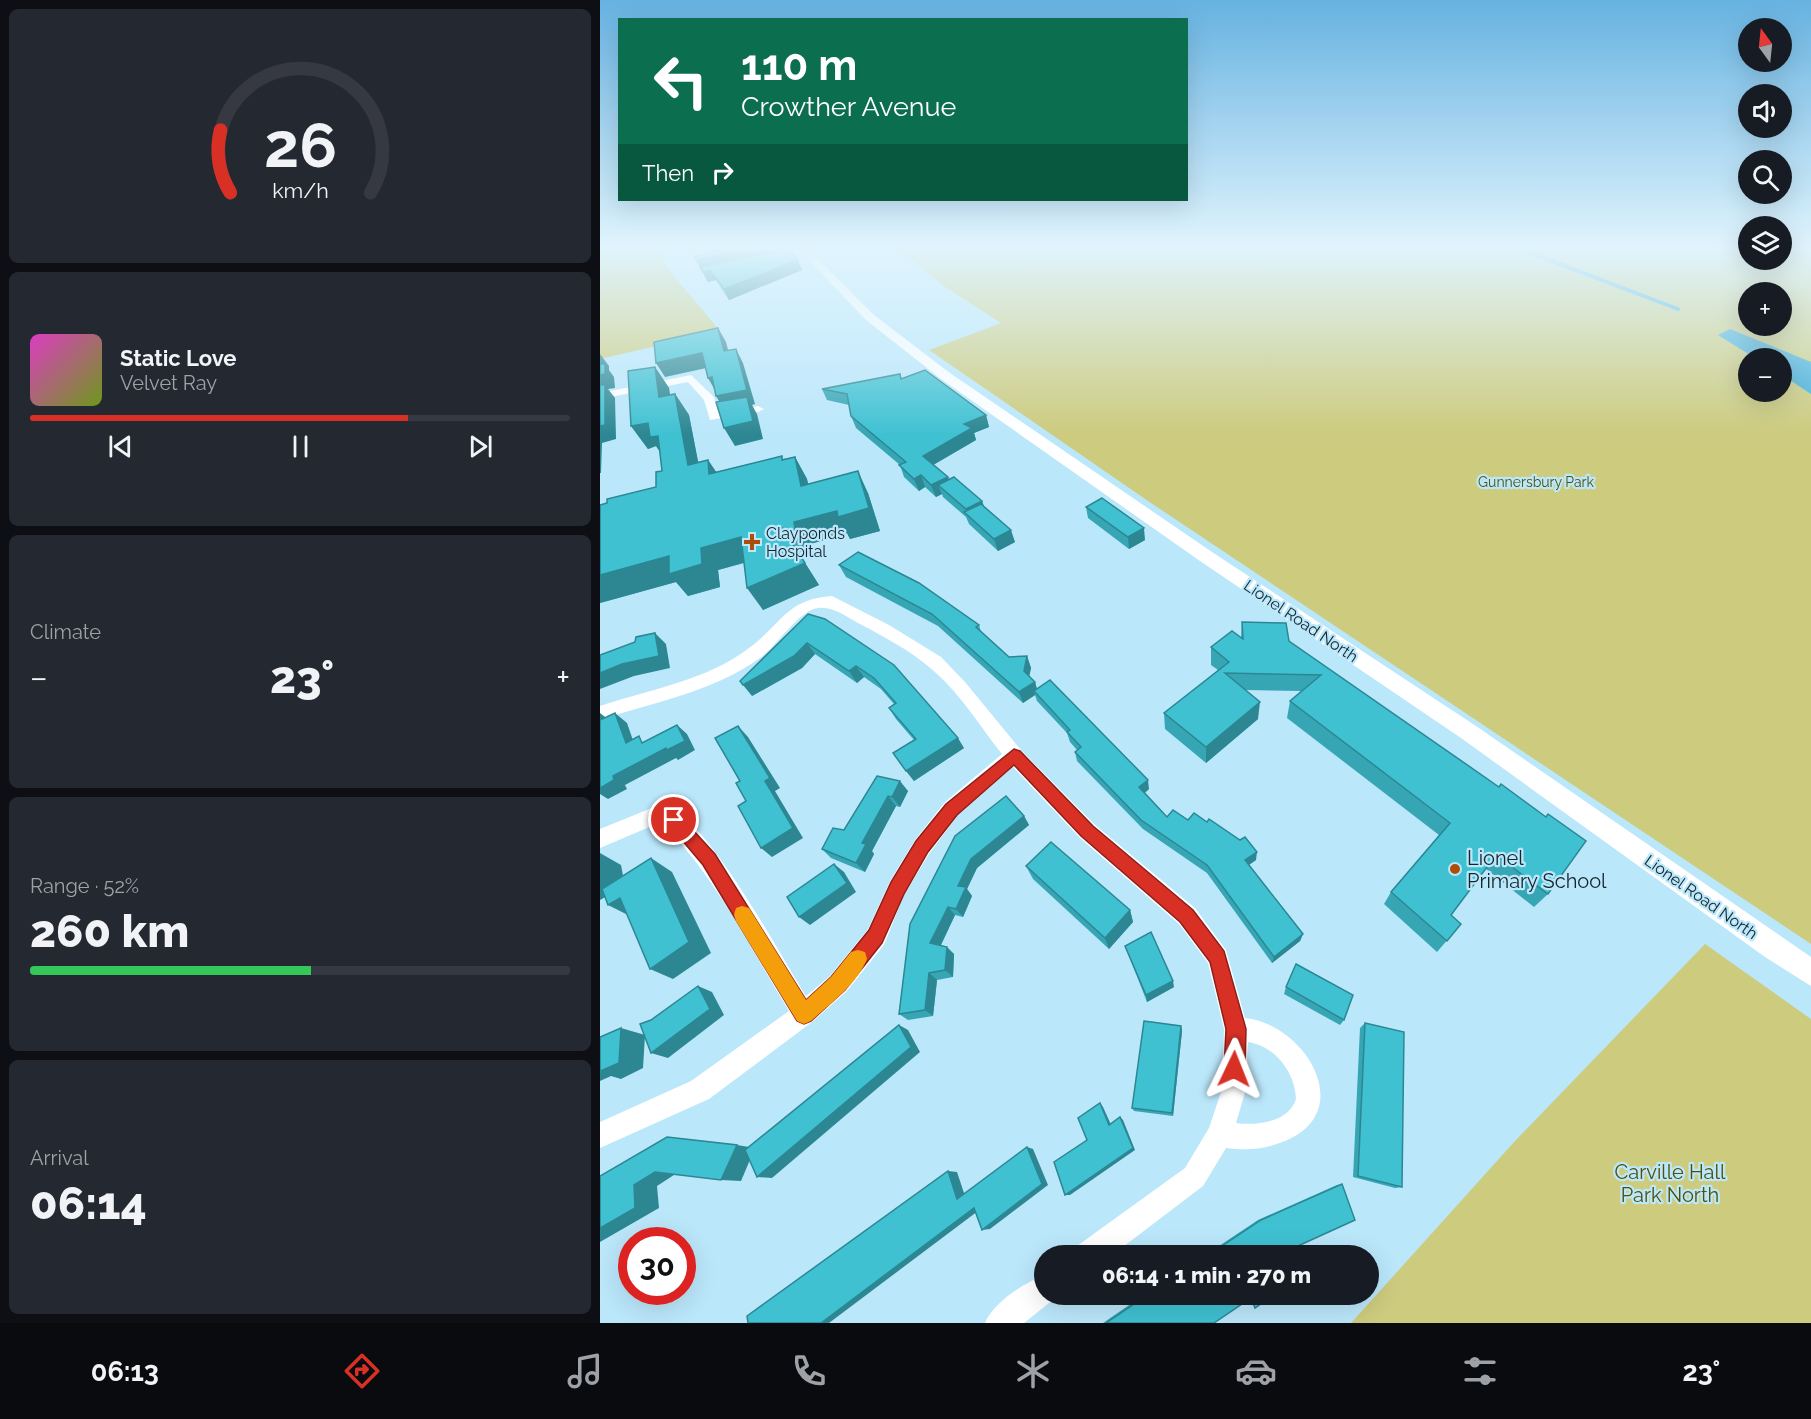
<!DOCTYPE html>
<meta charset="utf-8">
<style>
body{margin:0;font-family:Raleway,sans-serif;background:#242831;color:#f1f3f6;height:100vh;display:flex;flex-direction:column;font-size:22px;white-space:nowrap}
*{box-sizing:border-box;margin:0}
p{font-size:20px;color:#9ea1a6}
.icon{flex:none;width:33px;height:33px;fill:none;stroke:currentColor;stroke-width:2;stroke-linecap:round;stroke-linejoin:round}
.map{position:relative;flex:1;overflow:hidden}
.panel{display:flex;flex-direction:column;gap:9px;padding:9px;background:#0d0f14;width:600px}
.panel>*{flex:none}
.top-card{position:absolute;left:18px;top:18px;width:570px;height:183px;border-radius:0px;box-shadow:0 6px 24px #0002;background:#0b6e4f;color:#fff;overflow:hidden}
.needle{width:39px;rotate:345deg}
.controls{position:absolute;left:1138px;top:18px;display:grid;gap:12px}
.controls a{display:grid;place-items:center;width:54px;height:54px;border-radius:50%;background:#171b24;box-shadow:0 6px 24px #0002;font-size:30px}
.speed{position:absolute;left:18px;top:1227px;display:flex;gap:12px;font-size:30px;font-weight:700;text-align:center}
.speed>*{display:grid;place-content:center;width:78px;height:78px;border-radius:50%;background:#171b24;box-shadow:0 6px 24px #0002;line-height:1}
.speed .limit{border:9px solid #d22;background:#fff;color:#111}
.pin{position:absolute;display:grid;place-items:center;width:51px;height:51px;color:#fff;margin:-26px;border:3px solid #fff;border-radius:50%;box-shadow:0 2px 6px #0007}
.me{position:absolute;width:66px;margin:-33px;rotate:2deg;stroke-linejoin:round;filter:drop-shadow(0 0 4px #0008)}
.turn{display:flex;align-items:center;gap:21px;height:126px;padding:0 24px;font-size:27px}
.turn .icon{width:78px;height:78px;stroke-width:2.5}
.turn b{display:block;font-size:42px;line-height:51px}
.then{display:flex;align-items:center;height:57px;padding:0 24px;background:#0003;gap:12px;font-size:22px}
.big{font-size:45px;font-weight:800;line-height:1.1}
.panel .widget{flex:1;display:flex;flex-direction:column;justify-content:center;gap:9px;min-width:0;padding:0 21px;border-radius:9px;background:#242831}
.panel .dial{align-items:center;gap:0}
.dial svg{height:156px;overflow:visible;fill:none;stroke:#363941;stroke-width:7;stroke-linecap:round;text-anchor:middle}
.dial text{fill:#f1f3f6;stroke:none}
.song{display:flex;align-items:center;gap:18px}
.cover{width:72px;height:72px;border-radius:9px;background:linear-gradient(135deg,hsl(310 70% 55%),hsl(80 70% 35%))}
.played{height:6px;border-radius:3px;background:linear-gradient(90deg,#d93025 70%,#363941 70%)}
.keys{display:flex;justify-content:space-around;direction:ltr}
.heat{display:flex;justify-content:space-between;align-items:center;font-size:33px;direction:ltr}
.charge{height:9px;border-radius:4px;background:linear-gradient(90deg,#34c759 52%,#363941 0)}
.trip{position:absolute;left:434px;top:1245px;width:345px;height:60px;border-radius:30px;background:#171b24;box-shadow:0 6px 24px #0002;font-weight:800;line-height:60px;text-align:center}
.dock{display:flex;height:96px;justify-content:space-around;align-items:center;background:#090b0e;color:#9ea1a6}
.dock .icon{width:42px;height:42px}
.dock .current{color:#d93025}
.dock b{font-size:27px;color:#f1f3f6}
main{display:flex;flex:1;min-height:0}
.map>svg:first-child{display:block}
.green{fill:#cdcb7e;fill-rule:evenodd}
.water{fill:#44aed7}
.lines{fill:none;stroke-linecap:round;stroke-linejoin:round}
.stream{stroke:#44aed7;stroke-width:4}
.minor{fill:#fff;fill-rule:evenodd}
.tertiary{fill:#fff;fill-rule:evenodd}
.wall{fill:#36a6b5}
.shaded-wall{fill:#2c8793}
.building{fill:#3fc1d2;stroke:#2c8793;stroke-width:1.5}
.route{fill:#d93025;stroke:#8d1f18;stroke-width:1.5}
.slow{fill:#f59e0b}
.poi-dot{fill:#ae4d0a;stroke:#bbe7fb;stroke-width:2}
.labels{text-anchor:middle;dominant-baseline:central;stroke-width:4.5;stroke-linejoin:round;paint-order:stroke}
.far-park-label{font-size:14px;fill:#514f08;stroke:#bbe7fb}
.poi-label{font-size:16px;fill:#14252c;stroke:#bbe7fb;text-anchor:start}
.street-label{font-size:16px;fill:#14252c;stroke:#bbe7fb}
.near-poi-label{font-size:20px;fill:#14252c;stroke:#bbe7fb;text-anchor:start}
.near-park-label{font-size:20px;fill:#514f08;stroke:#bbe7fb}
</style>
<main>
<section class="panel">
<div class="widget dial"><svg viewBox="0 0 100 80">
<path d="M14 69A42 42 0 1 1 86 69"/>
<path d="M14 69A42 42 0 0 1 9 37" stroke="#d93025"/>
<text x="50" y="56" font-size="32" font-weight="700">26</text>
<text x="50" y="72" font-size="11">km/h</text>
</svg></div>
<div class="widget">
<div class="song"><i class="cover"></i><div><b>Static Love</b><p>Velvet Ray</p></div></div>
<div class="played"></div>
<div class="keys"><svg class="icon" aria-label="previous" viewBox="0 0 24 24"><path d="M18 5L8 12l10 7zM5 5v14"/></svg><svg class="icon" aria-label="pause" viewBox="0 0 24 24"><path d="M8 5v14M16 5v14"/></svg><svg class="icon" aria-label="next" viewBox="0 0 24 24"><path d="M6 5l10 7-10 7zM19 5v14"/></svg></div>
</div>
<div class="widget"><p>Climate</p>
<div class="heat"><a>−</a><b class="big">23°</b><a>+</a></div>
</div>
<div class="widget"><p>Range · 52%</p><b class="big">260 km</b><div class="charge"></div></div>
<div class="widget"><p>Arrival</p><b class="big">06:14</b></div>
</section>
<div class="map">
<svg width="1211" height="1323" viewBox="0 0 1211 1323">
<rect width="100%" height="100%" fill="#bbe7fb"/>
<g class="green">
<path d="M0 250H58L72 274 120 331 0 359Z"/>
<path d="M299 250H1149V260H1182V250H1211V944L551 503 329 350 401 323 345 287ZM1149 292H1182V326H1149ZM1149 358H1182V392H1149Z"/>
<path d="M1105 944 1211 1019V1323H751L915 1141Z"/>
</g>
<path class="water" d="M1130 329 1211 362V394L1182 375V358H1155L1118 335Z"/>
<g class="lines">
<path class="stream" d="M923 250 1078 309"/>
<g class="minor">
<path d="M202 250 209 252 171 262 167 259Z"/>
<path d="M91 375 114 397 119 414 158 406 164 409 158 412 110 420 104 400 88 382 0 399V393Z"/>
<path d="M232 596 289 625 341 657 365 682 420 749 494 824 595 908 626 950 645 1018C705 1024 758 1111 685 1141 665 1149 648 1151 626 1148L603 1186 511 1256H473L477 1246 585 1168 609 1128 622 1089 624 1029 608 963 579 924 480 838 413 767 358 815 329 854 304 895 284 945 246 992 212 1022 109 1099 0 1148V1122L91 1081 189 1011C149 946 116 877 61 822L0 848V829L64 803C108 820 179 953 206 996L230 976 268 929 290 881 315 840 344 803 402 754C379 725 358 690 329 667 309 650 283 636 260 624 246 617 234 606 218 608 198 611 177 646 160 658 113 692 54 702 0 720V706C50 689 106 681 149 648 182 624 186 599 232 596ZM648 1042C675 1046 695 1072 696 1099 689 1122 657 1126 636 1123L646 1089Z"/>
<path d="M444 1275V1294H456L454 1299 424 1323H385C393 1303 424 1283 444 1275Z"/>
</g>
<path class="tertiary" d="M199 250H209L274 315 350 373 612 552 876 726 1211 957V986L1165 957 861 738 600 561 341 379 266 320Z"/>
</g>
<g class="wall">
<path d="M94 257 202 270 129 300 116 280 108 282Z"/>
<path d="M55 367 69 388 70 395 75 394 89 415 98 462 108 460 116 472 182 456 183 459 195 457 207 479 208 484 268 493 280 531 250 539 247 533 207 545 210 557 197 550 219 585 163 610 144 563 118 570 120 587 88 596 76 582 0 603V505L56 487 62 471 60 452 56 446 48 449 31 426Z"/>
<path d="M301 379 386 415 389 427 374 433 376 440 333 465 348 477 349 480 382 501 384 506 415 542 398 551 369 524 366 517 343 497 342 494 336 497 325 487 319 491 304 477 300 465 256 428 251 416 249 405 227 400 222 389Z"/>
<path d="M486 507 545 540 529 549 488 518Z"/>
<path d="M239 565 379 625 381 632 409 657 427 656 431 668 429 676 435 682 437 689 549 789 545 793 567 817 588 820 656 860 649 865 703 934 700 941 672 963 607 873 543 829 477 761 475 752 477 750 470 742 467 733 437 701 435 695 423 703 338 626 246 577Z"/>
<path d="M208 614 364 748 314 781 293 753 314 740 296 719 289 708 294 704 281 689 264 677 257 683 215 654 202 668 152 696Z"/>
<path d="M642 622 689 641 948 894 934 907 886 869 851 915 861 924 837 952 784 904 791 892 839 835 687 718 690 701 701 691 646 690 658 719 606 763 565 729 564 713 618 670 611 665V647L641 638Z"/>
<path d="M277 776 308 791 300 807 296 806 272 851 274 854 265 872 231 858 222 849 244 830Z"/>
<path d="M424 816 429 825 377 868 367 889 372 896 363 917 355 915 341 945 354 954 353 977 337 980 333 1016 308 1020 299 1014 310 924Z"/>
<path d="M426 866 530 910 533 922 509 949 433 879Z"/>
<path d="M525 946 574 987 547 1002Z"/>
<path d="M686 987 744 1020 740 1025 684 994Z"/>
<path d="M765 1023 802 1187 795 1188 753 1177 760 1028Z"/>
<path d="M581 1026 582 1031 573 1116 534 1111 532 1108Z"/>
<path d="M742 1184 676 1256H604L658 1220 737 1185Z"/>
<path d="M545 1294H675L650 1298 614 1323H503Z"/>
</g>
<g class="shaded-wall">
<path d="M141 250H185L102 270 96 260Z"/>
<path d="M198 260 202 270 129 300 124 289Z"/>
<path d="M110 270 116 280 108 282 103 272Z"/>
<path d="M118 328 126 342 132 365 124 351Z"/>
<path d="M136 349 143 363 155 404 152 405 157 414 163 439 135 446 124 428 125 411 116 396Z"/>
<path d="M102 353 111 367 65 377 56 363Z"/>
<path d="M0 354 9 366V370L14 377 15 388 8 389 15 398 16 439 2 443 1 473H0Z"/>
<path d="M55 367 69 388 73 419 59 397Z"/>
<path d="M112 377 116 392 108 378Z"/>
<path d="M75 394 89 415 103 487 88 465Z"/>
<path d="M386 415 389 427 374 433 376 440 328 468 323 456 364 424Z"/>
<path d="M48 423 58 436 66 460 56 446 48 449 31 426Z"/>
<path d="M195 457 207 479 213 508 201 486Z"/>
<path d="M108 460 123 482 109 474Z"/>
<path d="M258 471 268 493 280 531 250 539 247 533 207 545 210 557 196 535 194 522Z"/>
<path d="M321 475 325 487 319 491 314 479Z"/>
<path d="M348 477 352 489 338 485 342 494 336 497 331 485Z"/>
<path d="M382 501 386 513 369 516 366 509Z"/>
<path d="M544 528 545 540 529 549 528 537Z"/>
<path d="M411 530 415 542 398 551 394 539Z"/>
<path d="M141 537 157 559 118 570 120 587 88 596 76 582 0 603V575Z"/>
<path d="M205 563 219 585 163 610 147 588Z"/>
<path d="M55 633 66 644 70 668 34 676 0 689V673Z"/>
<path d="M207 643 215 654 202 668 152 696 143 685Z"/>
<path d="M427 656 431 668 428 682 424 671Z"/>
<path d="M256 666 264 677 257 683 249 671Z"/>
<path d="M435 682 438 693 434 691 435 695 423 703 419 692Z"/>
<path d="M660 702 658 719 606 763V747Z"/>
<path d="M0 713 9 720H0Z"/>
<path d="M15 713 27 723 37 752 26 743Z"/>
<path d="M77 725 87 734 95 750 78 760 76 758 25 785 27 789 8 799 0 794V788L13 776Z"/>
<path d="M138 726 148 737 180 788 175 791 203 838 172 857 161 848 165 781Z"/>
<path d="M358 738 364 748 314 781 306 771Z"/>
<path d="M548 780 549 789 540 796 539 787Z"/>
<path d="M300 781 308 791 300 807 292 797Z"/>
<path d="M288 796 296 806 272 851 274 854 265 872 256 863 262 843Z"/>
<path d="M424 816 429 825 377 868 367 889 372 896 363 917 356 909 358 886 371 859Z"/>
<path d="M657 852 656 860 644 868 645 860Z"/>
<path d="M0 853 21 865 25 886 0 900Z"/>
<path d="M51 858 72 872 111 953 73 979 50 969Z"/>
<path d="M234 864 244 872 256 892 210 925 199 917Z"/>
<path d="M20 898 32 917 8 905Z"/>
<path d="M348 907 355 915 338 951 330 943Z"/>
<path d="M530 910 533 922 509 949 505 938Z"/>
<path d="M703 934 700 941 672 963 674 957Z"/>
<path d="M347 947 354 954 353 977 345 970Z"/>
<path d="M329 973 337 980 333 1016 325 1010Z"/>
<path d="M573 981 574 987 547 1002 546 995Z"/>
<path d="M98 986 112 992 124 1015 68 1058 51 1053Z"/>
<path d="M299 1025 308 1030 320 1052 172 1178 157 1177Z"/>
<path d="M581 1026 582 1031 573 1116 572 1113Z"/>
<path d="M21 1028 45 1035 43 1068 21 1079 11 1076 0 1081V1067Z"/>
<path d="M500 1103 503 1107 512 1127 509 1125Z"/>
<path d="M520 1117 523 1120 535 1150 470 1195H465Z"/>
<path d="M137 1145 155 1148 141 1181 121 1180Z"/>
<path d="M427 1147 433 1149 448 1185 390 1229 382 1230Z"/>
<path d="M348 1171 357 1172 366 1199H357Z"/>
<path d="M55 1172 77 1173 57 1186 59 1208 0 1242V1228L34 1185Z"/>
<path d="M374 1208H382L229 1323H221Z"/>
</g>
<g class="building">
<path d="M104 250H141L96 260 94 257 106 254Z"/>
<path d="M178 250H189L198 260 124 289 110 270 103 272 100 267Z"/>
<path d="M118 328 124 351 136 349 147 390 116 396 112 377 108 378 102 353 56 363 54 342Z"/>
<path d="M0 364H5V374L0 375Z"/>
<path d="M55 367 59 397 75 394 88 465 108 460 109 474 182 456V460L195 457 201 486 258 471 269 508 238 517 237 511 194 522 196 535 182 528 205 563 147 588 141 537 101 548 102 564 69 574V556L0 575V505L7 503V499L56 487V472L62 471 58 436 50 437 48 423 31 426 28 371Z"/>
<path d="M325 370 386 415 364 424 372 428 323 456 348 477 331 485 321 475 314 479 299 465 306 462 251 416 247 394 222 389 300 374 301 379Z"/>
<path d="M0 385H5V425L0 426Z"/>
<path d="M147 397 153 421 124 428 116 402Z"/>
<path d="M354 477 382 501 366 509 338 485Z"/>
<path d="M502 498 544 528 528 537 486 507Z"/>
<path d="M381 504 411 530 394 539 364 512Z"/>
<path d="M258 552 319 583 379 625 376 627 409 657 427 656 424 671 435 682 419 692 332 614 239 565Z"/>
<path d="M208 614 225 619 294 665 358 738 306 771 293 753 316 739 289 708 296 703 274 678 256 666 249 671 207 643 194 656 143 685 140 681Z"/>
<path d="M642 622 686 623 689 641 899 787 901 784 946 817 948 814 986 841 948 894 896 855 851 915 861 924 847 941 791 892 850 823 690 701 721 675 625 673 660 702 606 747 564 713 629 662 611 647 632 631 643 639Z"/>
<path d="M55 633 59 656 22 664 0 673V655L35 642 36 637Z"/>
<path d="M450 680 548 780 539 787 567 817 573 810 588 820 594 813 607 822 609 819 640 840 645 837 657 852 645 860 703 934 674 957 607 865 541 820 475 752 481 747 467 732 470 730 434 691Z"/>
<path d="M15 713 26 743 39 736 42 743 77 725 85 741 67 750 66 748 13 776 14 780 0 788V720Z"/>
<path d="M138 726 170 778 165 781 193 828 161 848 138 806 146 801 136 783 140 781 115 738Z"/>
<path d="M277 776 300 781 292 797 288 796 262 843 266 844 256 863 222 849 233 828 244 830Z"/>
<path d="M406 796 424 816 371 859 358 886 366 887 356 909 348 907 330 943 347 947 345 970 329 973 325 1010 299 1014 310 924 355 836Z"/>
<path d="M451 842 530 910 505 938 426 866Z"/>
<path d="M51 858 89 942 50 969 20 898 8 905 2 889Z"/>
<path d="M234 864 247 883 199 917 187 897Z"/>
<path d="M551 932 573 981 546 995 525 946Z"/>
<path d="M696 964 753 995 744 1020 686 987Z"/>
<path d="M98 986 110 1009 51 1053 40 1024 51 1020Z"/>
<path d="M544 1021 581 1026 572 1113 532 1108Z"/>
<path d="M765 1023 804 1032 802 1187 758 1176Z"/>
<path d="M299 1025 311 1047 157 1177 145 1150Z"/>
<path d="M21 1028 19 1063 0 1071V1037Z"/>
<path d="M500 1103 509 1125 520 1117 533 1148 465 1195 454 1162 487 1140 478 1118Z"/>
<path d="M67 1137 137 1145 121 1180 55 1172 34 1185 35 1208 0 1228V1176Z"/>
<path d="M427 1147 442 1184 382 1230 374 1208 221 1323H148L147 1316 348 1171 357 1199Z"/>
<path d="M742 1184 755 1220 676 1256H607L661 1220Z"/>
<path d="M549 1294H675L655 1308 651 1298 614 1323H506Z"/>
</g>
<linearGradient id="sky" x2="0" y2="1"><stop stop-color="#66b2e1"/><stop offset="0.57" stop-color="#e0f4fd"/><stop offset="1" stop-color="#e0f4fd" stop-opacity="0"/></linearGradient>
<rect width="1211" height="435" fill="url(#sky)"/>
<path class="route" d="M414 749 420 751 493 826 593 910 624 951 646 1029 645 1069 642 1076 634 1079 627 1076 624 1069 626 1029 610 962 580 922 481 836 414 765 357 815 328 852 304 894 282 943 245 990 211 1021 204 1024 197 1021 103 865 65 820 68 815 74 813 79 815 115 854 206 1000 231 977 269 930 291 882 316 841 346 804Z"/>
<path class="slow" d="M142 906 149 908 206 1000 231 977 251 952 258 950 265 952 267 959C257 984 231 1003 211 1021L204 1024 197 1021 136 921 134 915 136 908Z"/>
<g class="poi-dot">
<path d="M149 533h6v6h6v6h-6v6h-6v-6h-6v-6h6z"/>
<circle cx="855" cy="869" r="6"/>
</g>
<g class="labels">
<g class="far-park-label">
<text x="936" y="482">Gunnersbury Park</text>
</g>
<g class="poi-label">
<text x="166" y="533">Clayponds<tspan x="166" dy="18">Hospital</tspan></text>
</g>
<g class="street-label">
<text transform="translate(701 621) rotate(34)">Lionel Road North</text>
<text transform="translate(1101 897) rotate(35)">Lionel Road North</text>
</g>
<g class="near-poi-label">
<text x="867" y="858">Lionel<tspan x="867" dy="23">Primary School</tspan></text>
</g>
<g class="near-park-label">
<text x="1070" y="1172">Carville Hall<tspan x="1070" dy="23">Park North</tspan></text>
</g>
</g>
</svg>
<div class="controls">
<a><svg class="needle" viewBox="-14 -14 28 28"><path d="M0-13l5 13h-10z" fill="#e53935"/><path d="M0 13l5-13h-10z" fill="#9ea1a6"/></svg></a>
<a><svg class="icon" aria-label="sound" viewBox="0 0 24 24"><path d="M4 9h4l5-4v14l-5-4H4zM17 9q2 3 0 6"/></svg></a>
<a><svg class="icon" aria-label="search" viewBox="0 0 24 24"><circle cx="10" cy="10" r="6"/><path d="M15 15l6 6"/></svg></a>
<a><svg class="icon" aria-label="layers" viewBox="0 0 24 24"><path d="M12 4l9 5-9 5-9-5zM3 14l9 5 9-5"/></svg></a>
<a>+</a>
<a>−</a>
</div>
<div class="speed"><div class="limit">30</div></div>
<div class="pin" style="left:74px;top:820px;background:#d93025"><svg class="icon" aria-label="arrive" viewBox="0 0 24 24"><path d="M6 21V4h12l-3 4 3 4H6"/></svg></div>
<svg class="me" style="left:634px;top:1069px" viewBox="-20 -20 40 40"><path d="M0-17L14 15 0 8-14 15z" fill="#d93025" stroke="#fff" stroke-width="4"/></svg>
<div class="trip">06:14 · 1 min · 270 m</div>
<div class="top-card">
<div class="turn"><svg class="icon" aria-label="left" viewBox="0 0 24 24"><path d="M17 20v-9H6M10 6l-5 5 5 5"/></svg><div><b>110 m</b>Crowther Avenue</div></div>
<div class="then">Then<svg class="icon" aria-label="right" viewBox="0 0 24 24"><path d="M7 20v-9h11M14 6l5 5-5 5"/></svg></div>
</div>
</div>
</main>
<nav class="dock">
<b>06:13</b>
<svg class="icon current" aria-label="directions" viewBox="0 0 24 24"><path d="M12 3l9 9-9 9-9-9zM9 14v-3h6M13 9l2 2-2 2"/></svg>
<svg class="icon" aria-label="music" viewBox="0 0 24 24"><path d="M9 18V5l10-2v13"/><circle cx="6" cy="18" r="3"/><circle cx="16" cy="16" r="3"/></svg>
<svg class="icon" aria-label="phone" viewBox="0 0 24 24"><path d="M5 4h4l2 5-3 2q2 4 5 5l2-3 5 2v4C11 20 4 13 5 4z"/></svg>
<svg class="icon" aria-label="climate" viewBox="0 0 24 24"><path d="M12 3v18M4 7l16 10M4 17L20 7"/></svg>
<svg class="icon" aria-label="car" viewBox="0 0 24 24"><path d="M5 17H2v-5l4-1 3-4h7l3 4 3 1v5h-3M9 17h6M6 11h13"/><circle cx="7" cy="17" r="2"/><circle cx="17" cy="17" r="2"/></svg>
<svg class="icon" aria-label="filters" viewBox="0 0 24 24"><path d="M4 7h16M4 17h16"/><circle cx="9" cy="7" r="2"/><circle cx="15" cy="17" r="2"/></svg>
<b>23°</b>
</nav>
